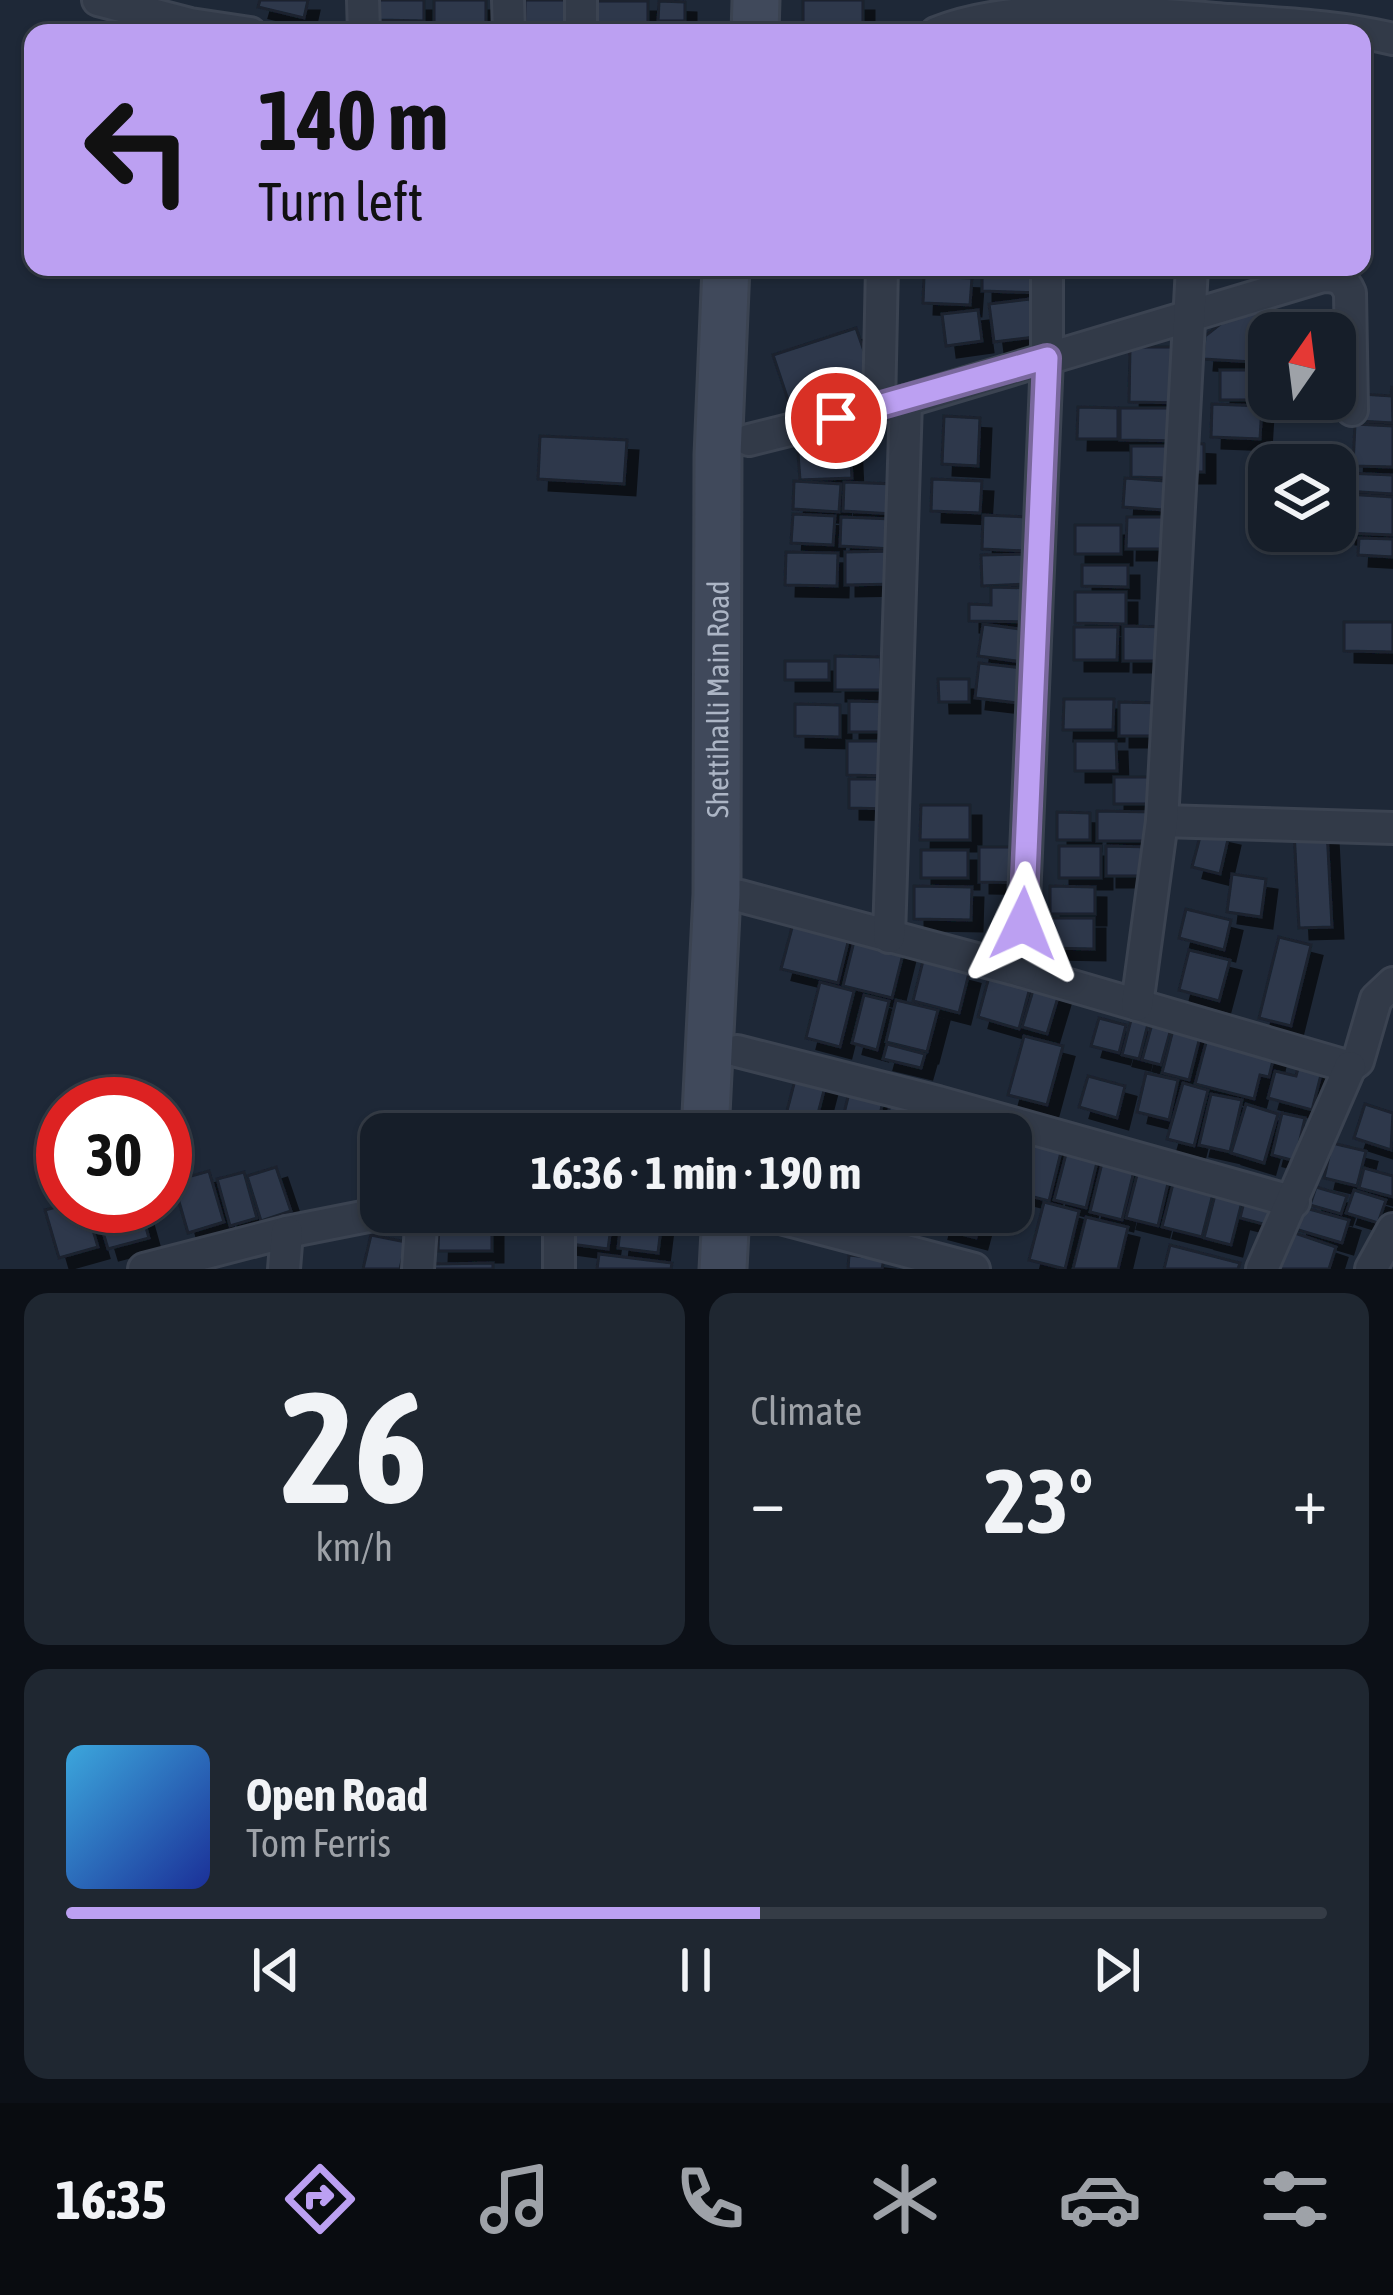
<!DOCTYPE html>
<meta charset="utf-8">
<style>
body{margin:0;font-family:"Asap Condensed",sans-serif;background:#1f2731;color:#f1f3f6;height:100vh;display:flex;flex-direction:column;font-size:45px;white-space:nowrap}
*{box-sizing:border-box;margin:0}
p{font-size:39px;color:#9ea2a8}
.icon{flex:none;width:66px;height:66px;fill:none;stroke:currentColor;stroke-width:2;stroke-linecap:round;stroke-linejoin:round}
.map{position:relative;height:1269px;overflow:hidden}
.drawer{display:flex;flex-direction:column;gap:24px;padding:24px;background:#0c1017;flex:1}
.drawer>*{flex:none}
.hud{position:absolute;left:24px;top:24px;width:1347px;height:252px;border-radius:24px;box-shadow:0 3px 9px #0004,0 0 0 3px #353c46;background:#bca0f2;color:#111;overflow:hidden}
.needle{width:78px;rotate:14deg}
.controls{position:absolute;left:1248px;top:312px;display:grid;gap:24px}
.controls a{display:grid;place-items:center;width:108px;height:108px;border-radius:24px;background:#161e29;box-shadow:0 3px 9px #0004,0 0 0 3px #353c46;font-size:60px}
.speed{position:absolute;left:36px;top:1077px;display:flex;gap:24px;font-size:60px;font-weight:700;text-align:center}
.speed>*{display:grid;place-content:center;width:156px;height:156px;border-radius:50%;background:#161e29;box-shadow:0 3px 9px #0004,0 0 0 3px #353c46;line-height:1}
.speed .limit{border:18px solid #d22;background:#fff;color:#111}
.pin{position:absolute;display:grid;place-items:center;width:102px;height:102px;color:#fff;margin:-51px;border:6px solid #fff;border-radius:50%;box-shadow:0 3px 12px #0007}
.me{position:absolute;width:132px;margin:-66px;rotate:2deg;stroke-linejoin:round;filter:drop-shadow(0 0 9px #0008)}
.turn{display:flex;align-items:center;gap:42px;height:252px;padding:0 36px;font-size:54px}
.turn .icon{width:156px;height:156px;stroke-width:2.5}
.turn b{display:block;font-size:84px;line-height:102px}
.big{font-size:90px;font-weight:700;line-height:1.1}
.drawer .widget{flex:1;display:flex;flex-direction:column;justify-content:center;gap:18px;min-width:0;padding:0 42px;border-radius:24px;background:#1f2731}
.drawer .dial{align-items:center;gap:0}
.dial b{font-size:156px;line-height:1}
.song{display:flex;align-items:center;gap:36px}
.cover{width:144px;height:144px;border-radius:18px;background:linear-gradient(135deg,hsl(200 70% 55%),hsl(230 70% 35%))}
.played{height:12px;border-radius:6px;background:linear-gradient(90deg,#bca0f2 55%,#353c46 55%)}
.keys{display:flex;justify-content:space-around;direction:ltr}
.heat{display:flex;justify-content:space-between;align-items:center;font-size:66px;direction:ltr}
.drawer .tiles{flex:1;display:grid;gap:24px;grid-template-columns:1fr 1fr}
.widget:last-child{grid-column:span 2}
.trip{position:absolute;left:360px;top:1113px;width:672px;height:120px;border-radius:24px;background:#161e29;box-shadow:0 3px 9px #0004,0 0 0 3px #353c46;font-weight:700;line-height:120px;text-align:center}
.tab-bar{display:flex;height:192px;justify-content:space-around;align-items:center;background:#090c10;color:#9ea2a8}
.tab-bar .icon{width:84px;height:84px}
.tab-bar .on{color:#bca0f2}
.tab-bar b{font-size:54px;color:#f1f3f6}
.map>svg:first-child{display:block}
.building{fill:#2d394c;stroke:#1a212e;stroke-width:3;filter:url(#shadow)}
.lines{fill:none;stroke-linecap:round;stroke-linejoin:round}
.minor-casing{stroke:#3b4351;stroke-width:36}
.secondary-casing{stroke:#3b4351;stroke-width:51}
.minor{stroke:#323a48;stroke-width:30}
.secondary{stroke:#40495b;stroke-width:45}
.route-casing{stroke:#7a689d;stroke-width:30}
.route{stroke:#bca0f2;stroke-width:21}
.labels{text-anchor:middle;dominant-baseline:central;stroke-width:12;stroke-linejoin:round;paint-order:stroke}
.street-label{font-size:30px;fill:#acb5c5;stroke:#181f2c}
</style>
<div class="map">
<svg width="1393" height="1269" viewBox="0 0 1393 1269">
<defs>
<filter id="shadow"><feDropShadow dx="11" dy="11" stdDeviation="0" flood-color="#0009"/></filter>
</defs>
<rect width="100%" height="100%" fill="#1e2837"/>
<g class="building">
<path d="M260 0H308L304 18 258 7Z"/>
<path d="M379 0H424V21L379 20Z"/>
<path d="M434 0H486V27L434 26Z"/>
<path d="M525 0H569V24L525 23Z"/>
<path d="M803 0H863V25L803 24Z"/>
<rect x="596" y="1" width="52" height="24"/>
<path d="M659 1 685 2V21H658Z"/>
<rect x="392" y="29" width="43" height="4"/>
<path d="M982 267H1042L1041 293 982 291Z"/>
<path d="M924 276 972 278 970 305 923 303Z"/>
<path d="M1030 299 1035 337 994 342 989 304Z"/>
<path d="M1243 306 1275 308 1274 333H1269V363L1203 359 1205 336Z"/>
<path d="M978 310 982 341 946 346 942 314Z"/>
<path d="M856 328 877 388 793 415 773 355Z"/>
<path d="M1130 347H1187L1186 403 1129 402Z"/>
<rect x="1220" y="370" width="41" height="30"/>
<path d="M1392 386 1393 423 1359 421 1361 394 1391 396Z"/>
<path d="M1212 404 1262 406 1260 439 1211 437Z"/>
<path d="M1078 407 1118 408V439H1077Z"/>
<path d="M1120 408H1184V441L1120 440Z"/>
<path d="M944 416 980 418 978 466 942 464Z"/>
<path d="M1355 424 1393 426V467L1353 466Z"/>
<path d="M850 433 852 478 800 480 798 453Z"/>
<path d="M540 436 627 440 624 484 538 479Z"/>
<path d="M1187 443 1204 444V472H1186Z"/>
<path d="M1131 446H1167V478L1131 477Z"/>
<path d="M1345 473 1393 475V494L1344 491Z"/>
<path d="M1125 478 1179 482 1177 511 1123 507Z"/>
<path d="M932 479 982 481 980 513 931 511Z"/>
<path d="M794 481 841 484 839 512 793 509Z"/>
<path d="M844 482 894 484 893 514 843 511Z"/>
<path d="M1347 494 1393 497V535L1345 533Z"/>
<path d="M793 514 835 516 833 545 791 543Z"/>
<path d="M983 515 1028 517 1026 551 982 549Z"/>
<path d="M841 517 893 519 892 549 840 546Z"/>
<path d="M1127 517H1177L1176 549H1126Z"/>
<rect x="1075" y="525" width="46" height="29"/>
<path d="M1359 538 1393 539V557L1358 555Z"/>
<path d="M898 551 899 584 845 585V552Z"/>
<path d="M786 552 838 553 837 586 785 585Z"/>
<path d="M1028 554 1029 584 982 586 981 555Z"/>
<path d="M1082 565H1128V587L1082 586Z"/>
<path d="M991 587 1032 588V622L969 621V604L991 605Z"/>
<path d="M1075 592H1126V624L1075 623Z"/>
<path d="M1344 622H1393V652L1344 651Z"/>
<path d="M983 624 1034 631 1030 663 978 656Z"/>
<path d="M1123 626 1168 627V661H1123Z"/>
<path d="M1074 627H1118L1117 660H1074Z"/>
<path d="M835 656 881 657V690H835Z"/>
<rect x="785" y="661" width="44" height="19"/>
<path d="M979 663 1030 669 1026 704 975 698Z"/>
<path d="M938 679H969V702H939Z"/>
<path d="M1064 699H1114L1113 730H1063Z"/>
<path d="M849 701 893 702V732H849Z"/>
<path d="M1119 702 1163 703 1162 736H1119Z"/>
<path d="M795 704 840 705V737L795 736Z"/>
<path d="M847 741H892V776L847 775Z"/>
<path d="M1075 741H1116L1117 771H1075Z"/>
<rect x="1114" y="777" width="43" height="27"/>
<path d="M849 779H891V809L849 808Z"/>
<path d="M921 805H970V840H920Z"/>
<path d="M1097 811 1156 812 1155 841H1097Z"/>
<path d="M1057 812 1090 813V840H1057Z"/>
<path d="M1202 829 1229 835 1220 874 1192 867Z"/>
<path d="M1327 829 1332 927 1299 928 1294 830Z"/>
<rect x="1059" y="846" width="42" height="32"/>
<path d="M1106 846 1153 847V876H1106Z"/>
<path d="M979 847H1024V883L979 882Z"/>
<rect x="921" y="850" width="47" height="28"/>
<path d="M1232 874 1266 879 1261 917 1227 912Z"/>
<path d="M914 886 972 887 971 920 914 919Z"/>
<path d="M1050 886 1095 887V914H1050Z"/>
<path d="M1186 909 1231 920 1224 950 1179 938Z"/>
<path d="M795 916 851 930 838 983 781 969Z"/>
<path d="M1043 918H1094V949L1043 948Z"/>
<path d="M855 937 904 950 892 998 843 986Z"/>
<path d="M1279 937 1311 945 1291 1026 1259 1018Z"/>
<path d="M1189 950 1230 960 1219 1001 1179 990Z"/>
<path d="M923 961 969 973 959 1013 913 1001Z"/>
<path d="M990 973 1031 984 1019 1029 978 1017Z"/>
<path d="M820 982 854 991 840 1047 806 1038Z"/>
<path d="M1034 987 1059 994 1047 1034 1022 1027Z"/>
<path d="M864 995 889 1001 877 1050 852 1043Z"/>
<path d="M896 1000 938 1010 927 1052 886 1042Z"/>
<path d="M1099 1018 1126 1025 1119 1053 1091 1046Z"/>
<path d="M1131 1020 1148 1024 1139 1059 1122 1055Z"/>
<path d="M1153 1020 1172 1025 1161 1065 1142 1060Z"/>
<path d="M1174 1026 1201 1033 1189 1080 1162 1073Z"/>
<path d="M1208 1035 1275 1052 1269 1077 1260 1075 1254 1099 1195 1084Z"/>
<path d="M1024 1036 1063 1046 1047 1105 1008 1095Z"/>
<path d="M887 1044 925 1054 921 1068 883 1059Z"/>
<path d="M1300 1061 1323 1067 1312 1110 1268 1098 1275 1071 1296 1076Z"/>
<path d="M1146 1073 1178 1080 1169 1120 1137 1112Z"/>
<path d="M796 1076 826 1083 813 1133 783 1126Z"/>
<path d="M1088 1076 1125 1086 1117 1118 1079 1107Z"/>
<path d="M1183 1083 1208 1090 1194 1146 1167 1139Z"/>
<path d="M850 1089 884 1098 875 1134H839Z"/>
<path d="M1211 1094 1242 1100 1230 1152 1199 1145Z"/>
<path d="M891 1101 922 1108 916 1134H883Z"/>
<path d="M1246 1104 1278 1114 1264 1163 1231 1153Z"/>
<path d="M1365 1104 1393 1113 1391 1150 1354 1138Z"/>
<path d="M1282 1113 1305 1118 1295 1161 1272 1155Z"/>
<path d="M643 1122 673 1124 672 1134H643Z"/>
<path d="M963 1123 997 1132 996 1134H960Z"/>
<path d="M515 1128 516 1134H479V1130Z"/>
<path d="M381 1139V1192L375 1193 366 1142Z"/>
<path d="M1028 1139 1062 1148 1049 1201 1014 1192Z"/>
<path d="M1332 1143 1366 1151 1357 1186 1324 1178Z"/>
<path d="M1067 1150 1098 1158 1086 1208 1054 1200Z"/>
<path d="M1103 1159 1135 1167 1122 1220 1090 1212Z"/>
<path d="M276 1167 291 1211 261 1221 247 1176Z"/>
<path d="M1364 1168 1393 1176V1197L1359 1188Z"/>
<path d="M209 1171 224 1222 188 1233 173 1181Z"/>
<path d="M1138 1171 1169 1179 1158 1226 1126 1218Z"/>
<path d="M244 1172 257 1218 230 1226 217 1179Z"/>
<path d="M1175 1176 1215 1186 1202 1237 1162 1227Z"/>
<path d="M1316 1187 1347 1196 1341 1214 1310 1205Z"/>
<path d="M1354 1190 1386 1200 1378 1223 1346 1213Z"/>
<path d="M1216 1191 1243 1198 1231 1245 1204 1238Z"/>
<path d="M1245 1198 1284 1207 1279 1228 1240 1218Z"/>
<path d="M1044 1202 1079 1211 1065 1269 1029 1260Z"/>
<path d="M63 1205 86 1206 98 1247 59 1258 45 1210Z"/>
<path d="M95 1206H140L149 1238 108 1249Z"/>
<path d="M1302 1207 1349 1220 1342 1243 1295 1229Z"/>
<path d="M567 1212 613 1213 608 1249 563 1243Z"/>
<path d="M622 1212H663L658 1253 618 1248Z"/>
<path d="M942 1212H983L976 1238 938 1228Z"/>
<path d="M1086 1217 1128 1227 1118 1269H1073Z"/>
<path d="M439 1222H492V1251H438Z"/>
<path d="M1289 1231 1336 1247 1329 1269H1276Z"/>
<path d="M371 1235 406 1242 400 1269H363Z"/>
<path d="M1170 1245 1240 1263 1238 1269H1164Z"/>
<path d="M599 1254 672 1263 671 1269H597Z"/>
<path d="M849 1255 884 1259 882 1269H848Z"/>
<path d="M493 1263V1269H433L432 1264Z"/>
</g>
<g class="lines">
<defs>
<g id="minor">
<path d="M98 0 190 24 250 33"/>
<path d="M363 0 364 33"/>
<path d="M508 0 509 33"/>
<path d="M581 33V0"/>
<path d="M936 33C1016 0 1144 13 1229 20 1284 24 1339 26 1393 39"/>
<path d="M879 407 882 267"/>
<path d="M749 440 906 401 1323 276C1338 276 1344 279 1350 293L1352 410"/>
<path d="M1162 821 1393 828"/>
<path d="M717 894 740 896 1021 971 1350 1067 1358 1061 1376 999 1393 983"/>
<path d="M889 937 906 401"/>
<path d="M1021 971 1047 358V267"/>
<path d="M1137 1005 1162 821 1192 267"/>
<path d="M737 1051 938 1102 1294 1202"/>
<path d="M758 1212 974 1269"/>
<path d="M144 1269 287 1232 388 1212"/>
<path d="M284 1269 287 1232"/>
<path d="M418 1269 422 1212"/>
<path d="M559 1269V1212"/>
<path d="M1262 1269 1350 1067"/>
<path d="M1371 1269 1393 1229"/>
</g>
<g id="secondary">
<path d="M755 33 756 0"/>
<path id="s1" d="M705 1134 717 894 718 455 726 267"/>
<path d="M723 1269 726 1212"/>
</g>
</defs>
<use href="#minor" class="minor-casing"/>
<use href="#secondary" class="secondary-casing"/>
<use href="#minor" class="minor"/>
<use href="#secondary" class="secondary"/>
</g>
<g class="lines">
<defs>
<path id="route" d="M836 418 1047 358 1023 924"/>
</defs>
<use href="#route" class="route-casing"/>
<use href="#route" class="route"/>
</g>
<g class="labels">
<g class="street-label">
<text stroke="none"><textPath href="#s1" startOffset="435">Shettihalli Main Road</textPath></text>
</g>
</g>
</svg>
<div class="controls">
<a><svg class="needle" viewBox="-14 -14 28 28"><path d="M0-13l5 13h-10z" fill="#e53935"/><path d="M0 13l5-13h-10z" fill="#9ea2a8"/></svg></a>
<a><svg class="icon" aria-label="layers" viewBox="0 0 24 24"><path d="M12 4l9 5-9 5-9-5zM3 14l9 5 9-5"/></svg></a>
</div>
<div class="speed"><div class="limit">30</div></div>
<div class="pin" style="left:836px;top:418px;background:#d93025"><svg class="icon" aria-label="arrive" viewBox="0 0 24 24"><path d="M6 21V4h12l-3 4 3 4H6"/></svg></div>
<svg class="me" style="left:1023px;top:924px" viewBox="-20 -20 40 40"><path d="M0-17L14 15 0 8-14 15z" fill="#bca0f2" stroke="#fff" stroke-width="4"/></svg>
<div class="trip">16:36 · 1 min · 190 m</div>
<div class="hud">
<div class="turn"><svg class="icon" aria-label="left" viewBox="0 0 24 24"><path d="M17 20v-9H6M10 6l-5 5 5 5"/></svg><div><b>140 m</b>Turn left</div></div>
</div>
</div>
<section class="drawer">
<div class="tiles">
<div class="widget dial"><b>26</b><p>km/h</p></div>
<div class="widget"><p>Climate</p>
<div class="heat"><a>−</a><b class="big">23°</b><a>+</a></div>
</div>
<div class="widget">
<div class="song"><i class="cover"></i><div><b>Open Road</b><p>Tom Ferris</p></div></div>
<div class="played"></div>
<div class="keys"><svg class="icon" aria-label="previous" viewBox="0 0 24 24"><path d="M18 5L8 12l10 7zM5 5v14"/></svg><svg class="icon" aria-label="pause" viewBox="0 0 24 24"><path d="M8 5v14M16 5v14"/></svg><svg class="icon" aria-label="next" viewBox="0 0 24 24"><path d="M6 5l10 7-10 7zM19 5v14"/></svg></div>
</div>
</div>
</section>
<nav class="tab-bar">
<b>16:35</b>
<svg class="icon on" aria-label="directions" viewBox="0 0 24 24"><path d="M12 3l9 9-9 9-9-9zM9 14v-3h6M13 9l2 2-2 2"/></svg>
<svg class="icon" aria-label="music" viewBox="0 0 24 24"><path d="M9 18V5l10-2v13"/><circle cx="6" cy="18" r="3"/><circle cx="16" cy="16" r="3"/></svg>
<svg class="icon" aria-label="phone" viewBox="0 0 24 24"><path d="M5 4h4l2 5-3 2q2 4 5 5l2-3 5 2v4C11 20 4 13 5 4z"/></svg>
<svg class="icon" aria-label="climate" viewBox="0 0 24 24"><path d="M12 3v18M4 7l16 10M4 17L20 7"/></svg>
<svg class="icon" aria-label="car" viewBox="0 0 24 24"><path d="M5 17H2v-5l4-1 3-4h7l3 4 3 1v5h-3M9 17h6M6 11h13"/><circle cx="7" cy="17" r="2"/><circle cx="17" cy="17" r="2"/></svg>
<svg class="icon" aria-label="filters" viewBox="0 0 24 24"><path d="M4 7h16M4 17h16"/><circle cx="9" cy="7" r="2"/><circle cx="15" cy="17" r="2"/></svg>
</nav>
